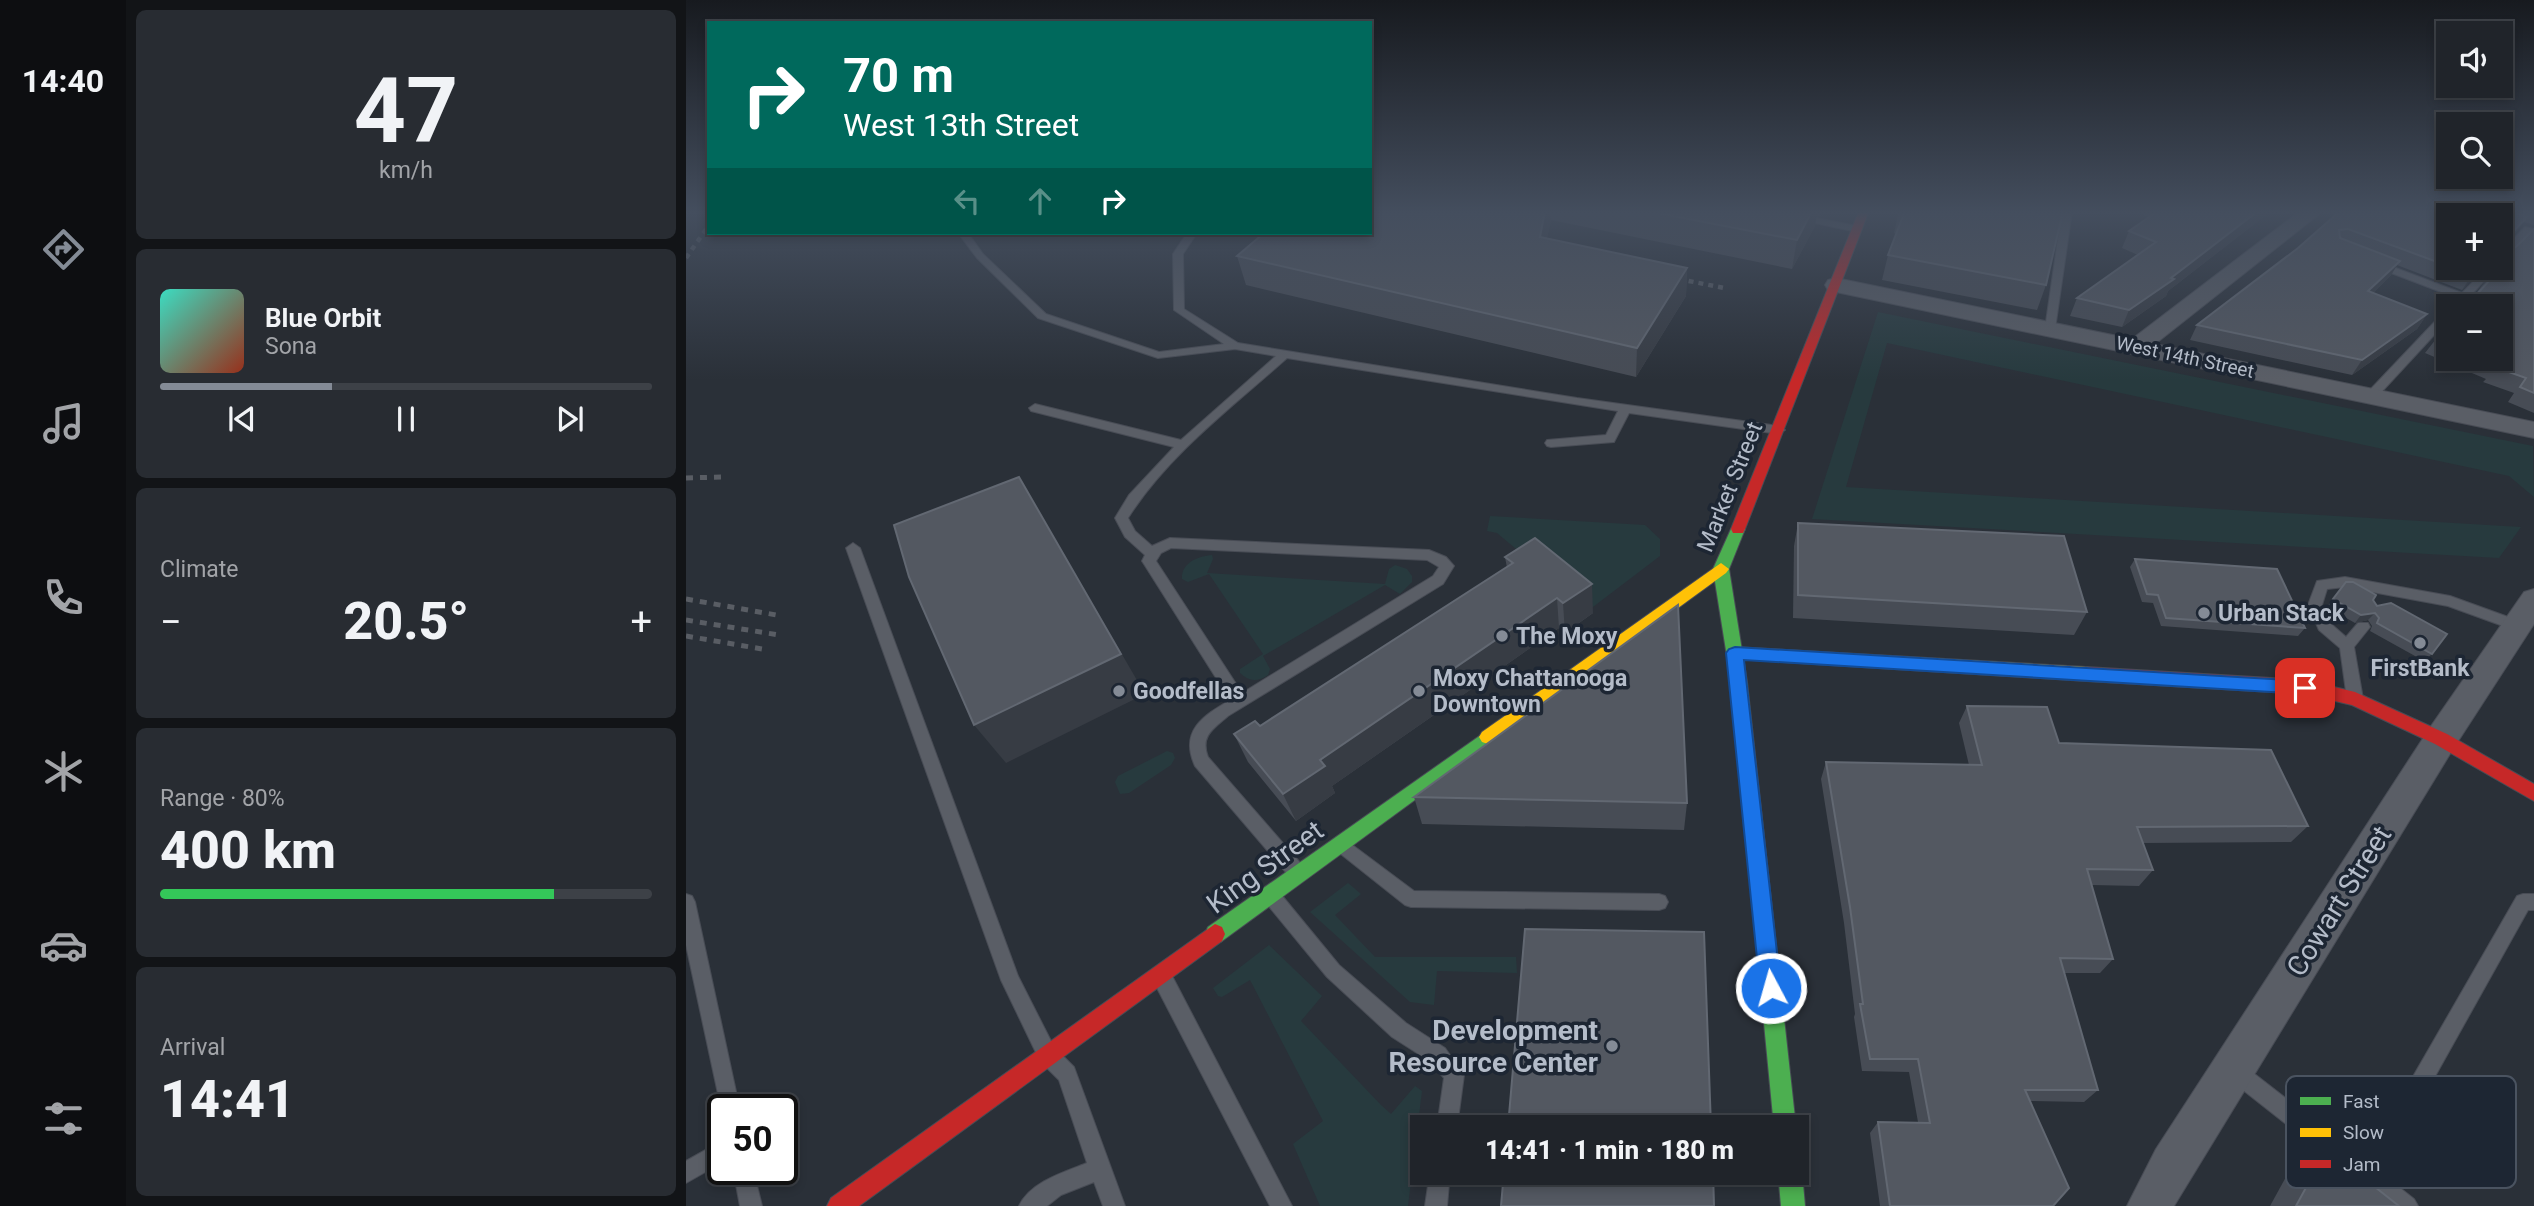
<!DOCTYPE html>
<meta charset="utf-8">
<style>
body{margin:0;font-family:Roboto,sans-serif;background:#282c32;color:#f1f3f6;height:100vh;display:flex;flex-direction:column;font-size:26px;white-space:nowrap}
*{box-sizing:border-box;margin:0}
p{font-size:23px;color:#a2a4a8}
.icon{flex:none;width:38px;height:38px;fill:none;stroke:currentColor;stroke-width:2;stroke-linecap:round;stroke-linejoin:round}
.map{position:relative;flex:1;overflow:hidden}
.side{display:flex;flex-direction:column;gap:10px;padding:10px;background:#121417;width:560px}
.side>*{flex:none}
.banner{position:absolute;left:21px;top:21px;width:665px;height:214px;border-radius:0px;box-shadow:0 4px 10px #0003,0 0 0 2px #3d4147;background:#00695c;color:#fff;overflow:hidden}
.buttons{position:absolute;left:1750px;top:21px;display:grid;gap:14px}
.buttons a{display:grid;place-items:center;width:77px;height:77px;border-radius:0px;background:#20242a;box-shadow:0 4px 10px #0003,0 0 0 2px #3d4147;font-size:35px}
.speed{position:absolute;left:21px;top:1094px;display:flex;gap:14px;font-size:35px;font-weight:700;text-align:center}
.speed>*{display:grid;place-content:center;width:91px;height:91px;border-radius:50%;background:#20242a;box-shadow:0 4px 10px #0003,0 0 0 2px #3d4147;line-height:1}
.speed .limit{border:4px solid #111;border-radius:10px;background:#fff;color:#111}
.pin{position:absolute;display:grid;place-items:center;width:60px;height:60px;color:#fff;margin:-30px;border-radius:14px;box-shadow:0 4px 10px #0006}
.me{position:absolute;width:77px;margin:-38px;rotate:354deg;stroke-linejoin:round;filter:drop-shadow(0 0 5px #0008)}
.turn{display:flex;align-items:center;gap:24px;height:147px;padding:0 21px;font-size:32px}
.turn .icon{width:91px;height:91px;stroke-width:2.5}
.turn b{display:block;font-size:49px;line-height:60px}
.lanes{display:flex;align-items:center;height:66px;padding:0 21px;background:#0003;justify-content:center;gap:35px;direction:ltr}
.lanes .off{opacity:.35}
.big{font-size:52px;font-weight:800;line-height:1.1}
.side .tile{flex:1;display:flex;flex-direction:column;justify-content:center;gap:10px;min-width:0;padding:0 24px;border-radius:10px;background:#282c32}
.side .dial{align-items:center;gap:0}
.dial b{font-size:91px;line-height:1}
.song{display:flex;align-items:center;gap:21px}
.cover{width:84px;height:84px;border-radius:10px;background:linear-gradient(135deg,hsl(170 70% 55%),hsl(10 70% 35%))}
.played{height:7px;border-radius:4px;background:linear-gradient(90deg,#848b96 35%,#3d4147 35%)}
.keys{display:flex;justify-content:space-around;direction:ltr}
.heat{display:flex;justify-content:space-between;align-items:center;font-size:38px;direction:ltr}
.charge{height:10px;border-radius:5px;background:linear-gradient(90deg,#34c759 80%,#3d4147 0)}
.trip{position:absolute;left:724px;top:1115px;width:399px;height:70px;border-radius:0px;background:#20242a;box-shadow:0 4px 10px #0003,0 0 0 2px #3d4147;font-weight:800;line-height:70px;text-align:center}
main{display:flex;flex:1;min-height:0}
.tab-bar{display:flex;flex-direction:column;width:126px;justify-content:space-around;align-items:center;background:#0d0e11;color:#a2a4a8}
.tab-bar .icon{width:49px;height:49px}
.tab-bar .active{color:#848b96}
.tab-bar b{font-size:32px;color:#f1f3f6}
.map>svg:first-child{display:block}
.green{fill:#273a3e}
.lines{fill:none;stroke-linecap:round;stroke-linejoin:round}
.lane-casing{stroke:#484c55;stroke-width:2}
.street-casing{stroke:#484c55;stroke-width:2}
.fast-casing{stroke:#484c55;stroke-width:2}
.slow-casing{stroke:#484c55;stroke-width:2}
.jam-casing{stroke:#484c55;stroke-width:2}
.lane{fill:#5a5e66;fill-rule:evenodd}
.street{fill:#5a5e66;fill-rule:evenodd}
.fast{fill:#4caf50;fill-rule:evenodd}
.slow{fill:#ffc107;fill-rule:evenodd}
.jam{fill:#c62828;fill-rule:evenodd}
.rail-far1{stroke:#595d64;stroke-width:4.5;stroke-dasharray:5 5;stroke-linecap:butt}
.rail{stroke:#595d64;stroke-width:5;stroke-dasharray:7 7;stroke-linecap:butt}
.wall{fill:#474c55}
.shaded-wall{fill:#373c44}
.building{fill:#535861;stroke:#626872;stroke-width:2}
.route{fill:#1a73e8;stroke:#114b97;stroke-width:2}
.poi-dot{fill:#848b96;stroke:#1d2633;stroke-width:2.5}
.labels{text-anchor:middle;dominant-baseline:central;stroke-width:7;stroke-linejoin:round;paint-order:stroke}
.far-street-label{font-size:19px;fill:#b4bcc9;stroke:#1d2633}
.street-label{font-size:23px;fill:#b4bcc9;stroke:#1d2633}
.poi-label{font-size:23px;font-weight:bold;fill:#b4bcc9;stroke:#1d2633;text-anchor:start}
.near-street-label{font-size:28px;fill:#b4bcc9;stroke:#1d2633}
.near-poi-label{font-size:28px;font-weight:bold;fill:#b4bcc9;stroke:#1d2633;text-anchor:end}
.key{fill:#1d2633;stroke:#4a5360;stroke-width:2}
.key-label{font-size:19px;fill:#b4bcc9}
</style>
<main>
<nav class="tab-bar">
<b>14:40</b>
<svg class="icon active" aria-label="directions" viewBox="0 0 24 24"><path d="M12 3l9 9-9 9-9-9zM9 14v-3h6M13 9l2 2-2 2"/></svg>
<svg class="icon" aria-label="music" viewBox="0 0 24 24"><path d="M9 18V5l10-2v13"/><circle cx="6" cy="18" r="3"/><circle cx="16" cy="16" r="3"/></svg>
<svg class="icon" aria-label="phone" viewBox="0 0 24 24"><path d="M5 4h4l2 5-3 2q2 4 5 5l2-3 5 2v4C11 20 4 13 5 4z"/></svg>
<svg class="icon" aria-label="climate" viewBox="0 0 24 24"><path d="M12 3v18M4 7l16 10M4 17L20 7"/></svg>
<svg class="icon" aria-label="car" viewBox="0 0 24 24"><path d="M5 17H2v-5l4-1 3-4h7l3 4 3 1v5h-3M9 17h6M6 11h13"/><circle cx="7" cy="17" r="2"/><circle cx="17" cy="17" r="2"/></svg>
<svg class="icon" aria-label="filters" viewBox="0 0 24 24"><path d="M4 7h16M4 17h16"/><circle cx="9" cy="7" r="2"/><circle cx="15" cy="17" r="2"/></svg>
</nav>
<section class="side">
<div class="tile dial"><b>47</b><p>km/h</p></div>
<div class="tile">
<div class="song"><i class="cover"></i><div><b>Blue Orbit</b><p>Sona</p></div></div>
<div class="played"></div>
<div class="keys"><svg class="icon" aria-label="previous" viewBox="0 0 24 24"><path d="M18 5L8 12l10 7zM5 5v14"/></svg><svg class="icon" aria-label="pause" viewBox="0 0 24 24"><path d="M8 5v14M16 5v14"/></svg><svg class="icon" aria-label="next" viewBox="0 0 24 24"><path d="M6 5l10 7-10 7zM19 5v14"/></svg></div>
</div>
<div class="tile"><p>Climate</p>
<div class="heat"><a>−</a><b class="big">20.5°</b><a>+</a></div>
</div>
<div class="tile"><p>Range · 80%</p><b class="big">400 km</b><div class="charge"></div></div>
<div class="tile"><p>Arrival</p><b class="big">14:41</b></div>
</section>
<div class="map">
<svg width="1848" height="1206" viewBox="0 0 1848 1206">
<rect width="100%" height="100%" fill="#2a3038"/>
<g class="green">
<path d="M1192 312 1847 446 1848 497 1823 476 1201 343 1160 487 1835 527 1813 558 1126 519Z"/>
<path d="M804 516 959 525 974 539V556L903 610 811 533 801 531Z"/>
<path d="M526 555 527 559 521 573 699 584 703 569 709 565 721 569 726 576V582L714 594 699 585 577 656 584 669 582 675C572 682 563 682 554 673V669L577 654 523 574 502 582 496 579C495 563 512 556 526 555Z"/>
<path d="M481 751 487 753 489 758 485 765 443 793 434 794 429 782 432 776Z"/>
<path d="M662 883 675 894 649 915 689 957H830L831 973 751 971 748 1005 724 1002 624 912Z"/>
<path d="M583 945 636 996 615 1021 695 1105 705 1114 729 1086 736 1091 722 1206H634L607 1144 637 1121 564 980 536 997 532 996 527 988Z"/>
</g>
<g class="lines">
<defs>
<g id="lane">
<path d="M1074 211H1094L1171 226 1176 229 1171 232Z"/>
<path d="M1376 211H1386L1369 329 1364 332 1359 329Z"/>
<path d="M1839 227 1847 229 1818 260 1815 261V252Z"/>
<path d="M272 233H282L297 254 360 314 473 352 538 344 488 310 487 254 501 233H511L497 254 498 309 552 343 891 398 1093 426 1099 430 1093 434 943 413 928 442 865 447 861 446 859 443 861 440 920 435 932 411 601 358C546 407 482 455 442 518L449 531 466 546 484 538 743 550 760 557 768 566 757 584 542 716C527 729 514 736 522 757L616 865 619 871 616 877 610 879 604 877 509 766C493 731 517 716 544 700L458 564 456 561 459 555 439 537 429 518 443 495 488 447 345 411 343 408 349 404 495 440 590 356 549 349 472 358 352 318 291 258ZM485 548 741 560 753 567 747 576 556 693 470 561 475 553Z"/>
<path d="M1691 261 1776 293 1800 268H1810L1775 306H1764L1771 298 1687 266 1686 264Z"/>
<path d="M1762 311V320L1689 399H1681V393L1758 312Z"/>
<path d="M167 543 174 548 332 976 368 1047 388 1067 439 1206H417L408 1182 375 1195 361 1206H333C344 1182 378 1172 401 1163L373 1080 354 1061 315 980 160 548Z"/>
<path d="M1659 577 1764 596 1836 622 1838 626 1836 630 1831 631 1762 606 1659 587 1641 589 1636 605 1644 623 1660 637 1672 623H1682L1684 627 1668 647 1677 699 1674 703 1669 705 1664 703 1661 699 1654 648 1633 630 1622 605 1631 581Z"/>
<path d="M657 838 728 891 973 894 979 896 982 902 979 908 973 910 725 907 719 905 651 851 649 846 651 841Z"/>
<path d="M587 890 593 892 653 965 720 1023 759 1048 778 1075 771 1127H751L758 1078 745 1062 706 1037 641 977 581 904 578 898 581 892Z"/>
<path d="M0 894 6 896 9 902 54 1110H37V1117L0 945Z"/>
<path d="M1837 894H1848V910H1842L1695 1173 1728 1199 1732 1206H1704L1543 1079 1540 1072 1543 1065 1550 1062 1557 1065 1679 1160 1831 896Z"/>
<path d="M477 970 484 972 606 1206H584L470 986 468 979 470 972Z"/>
<path d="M37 1140V1162L0 1183V1161Z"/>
<path d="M47 1169H67L76 1206H54Z"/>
<path d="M744 1172H764L761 1206H739Z"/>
</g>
<g id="street">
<path d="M1614 211H1637L1469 344 1848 422V438L1150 292 1142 290 1139 285 1142 280 1150 278 1446 339Z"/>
<path d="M1848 589V624L1767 749 1488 1206H1441L1470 1149 1743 729 1838 592Z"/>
</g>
<g id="fast">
<path d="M1052 524 1059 529 1043 569 1061 682 1110 1127H1088L1045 682 1027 569 1045 529Z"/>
<path d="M802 730 808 732 811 737 808 742 536 941 529 944 522 941 519 934 522 927Z"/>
<path d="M1111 1163 1116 1172 1119 1206H1095L1092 1172H1111Z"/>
</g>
<g id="slow">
<path d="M1035 563 1043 569 1040 573 808 742 802 744 796 742 793 737 796 732Z"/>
<path d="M1049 647 1400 667 1406 669 1408 674 1406 679 1400 681 1049 659 1043 658 1041 653 1043 648Z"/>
</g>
<g id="jam">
<path d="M1173 211H1183L1059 529 1057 533H1047L1045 529Z"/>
<path d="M1400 667 1619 680 1669 692 1761 734 1848 784V801L1749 744 1666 705 1619 694 1400 681 1394 679 1392 674 1394 669Z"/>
<path d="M529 924 536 927 539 934 536 941 173 1206H141L145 1198Z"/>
</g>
</defs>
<use href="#lane" class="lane-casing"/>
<use href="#street" class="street-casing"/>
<use href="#fast" class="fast-casing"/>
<use href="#slow" class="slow-casing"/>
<use href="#jam" class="jam-casing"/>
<use href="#lane" class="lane"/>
<use href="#street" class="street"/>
<use href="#fast" class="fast"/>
<use href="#slow" class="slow"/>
<use href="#jam" class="jam"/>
<g class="rail-far1">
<path d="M0 258 23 225"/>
<path d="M983 277 1038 288"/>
</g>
<g class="rail">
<path d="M0 478 37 477"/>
<path d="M0 599 96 616"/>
<path d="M0 620 93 635"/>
<path d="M0 636 82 650"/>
</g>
</g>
<g class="wall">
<path d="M684 211H1136L1134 216 1130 215 1129 226 1106 269 865 220 861 238 1001 268 1000 296 950 377 560 285 551 256Z"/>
<path d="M1213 211H1377L1360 285 1351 310 1196 280 1202 255 1210 234 1208 233Z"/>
<path d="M1448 211H1585L1482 291 1480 296 1436 327 1384 316 1391 298 1452 255 1436 248 1443 231 1463 217Z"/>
<path d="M1654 211H1848V225L1838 222 1824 239V249L1830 247 1848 229V413L1822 402 1828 393 1797 382 1800 379 1739 353 1750 339 1762 325V359H1815L1790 295H1789L1800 280 1815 268V215H1762V268H1797L1776 290 1711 265 1705 275 1687 293 1741 314 1731 329 1666 375 1504 340 1511 325 1612 248Z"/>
<path d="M1112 523 1401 612 1388 635 1107 618 1108 546Z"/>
<path d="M819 557 907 613 879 633 873 628 646 786 649 793 610 821 562 762 548 734 574 726 821 568Z"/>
<path d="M1449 559 1619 628 1612 636 1475 626 1467 603 1456 602 1444 567Z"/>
<path d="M1660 582 1687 600 1691 606 1746 654 1738 661 1684 631 1686 626 1682 620 1669 623 1641 607Z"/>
<path d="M1281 706 1373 743 1622 826 1605 842 1457 843 1467 870 1453 886 1406 885 1427 959 1414 973H1378L1412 1090 1398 1102 1344 1101 1367 1206H1194L1184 1133 1192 1122H1232L1223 1072 1176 1071 1168 1017 1169 1014 1158 923 1135 779 1140 762 1283 765 1273 723Z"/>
<path d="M728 797 1001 803 998 830 736 824Z"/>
<path d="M1641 1149 1713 1206H1584L1606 1166Z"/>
</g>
<g class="shaded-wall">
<path d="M859 211H864L865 220 855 265 854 237Z"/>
<path d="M1126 211H1131L1129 226 1106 269 1111 240Z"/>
<path d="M1572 211H1585L1482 291 1480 296 1436 327 1443 310Z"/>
<path d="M1841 217 1831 231 1815 248 1823 236Z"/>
<path d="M1714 261 1705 275 1673 306 1682 291Z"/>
<path d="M1001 268 1000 296 950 377 951 348Z"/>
<path d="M1793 268H1797L1776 290 1786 275Z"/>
<path d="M1741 314 1731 329 1666 375 1676 360Z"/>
<path d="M333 477 459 694 320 763 288 725Z"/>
<path d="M906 584 907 613 879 633 877 603Z"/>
<path d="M871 598 873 628 646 786 649 793 610 821 597 794 634 760Z"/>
<path d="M1689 613 1682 620 1669 623 1675 615Z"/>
</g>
<g class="building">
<path d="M684 211H859L854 237 1001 268 951 348 551 256 578 233H684Z"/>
<path d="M961 211H1126L1111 240Z"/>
<path d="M1219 211H1377L1360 285 1202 255Z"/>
<path d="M1472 211H1572L1485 278 1488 279 1443 310 1391 298 1470 242 1443 231Z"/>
<path d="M1654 211H1825L1841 217 1823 236 1824 249 1830 247 1848 229V393L1834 387 1840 378 1809 367 1812 364 1799 359H1815V306H1780L1803 281 1800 280 1811 268H1815V264L1822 255V252H1815V215H1762V266L1662 229 1653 230 1654 238 1714 261 1682 291 1741 314 1676 360 1511 325 1612 248Z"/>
<path d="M1766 268H1793L1786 275Z"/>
<path d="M1762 325V344L1750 339Z"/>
<path d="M333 477 435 654 288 725 223 577 208 525Z"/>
<path d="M1112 523 1378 536 1401 612 1112 595Z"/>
<path d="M849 538 906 584 877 603 871 598 634 760 639 766 597 794 548 734 569 721 574 726 827 563 819 557Z"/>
<path d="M1449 559 1591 569 1619 628 1480 618 1472 595 1461 594Z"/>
<path d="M1660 582H1667L1690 595 1687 600 1691 606 1705 603 1761 634 1746 654 1691 623 1693 618 1689 613 1675 615 1647 599Z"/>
<path d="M992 605 1001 803 728 797Z"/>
<path d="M1281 706 1361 707 1373 743 1585 750 1622 826 1451 827 1467 870 1401 869 1427 959 1374 958 1412 1090H1339L1383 1188 1367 1206H1204L1192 1122 1244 1123 1232 1059H1184L1174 1004H1177L1164 907 1140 762 1296 765Z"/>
<path d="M839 929 1018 932 1025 1127H822Z"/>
<path d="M1641 1149 1713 1206H1610Z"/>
<path d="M818 1172H1027L1028 1206H815Z"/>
</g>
<linearGradient id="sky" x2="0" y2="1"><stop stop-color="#171a1f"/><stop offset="0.56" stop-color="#444e5e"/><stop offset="1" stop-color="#444e5e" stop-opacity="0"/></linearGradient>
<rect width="1848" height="380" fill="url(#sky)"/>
<path class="route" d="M1049 647 1619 681 1625 683 1627 688 1625 692 1619 694 1058 660 1095 988 1092 995 1085 998 1077 995 1074 988 1040 653 1043 649Z"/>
<g class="poi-dot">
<circle cx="1518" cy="613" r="7"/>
<circle cx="816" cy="636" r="7"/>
<circle cx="1734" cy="643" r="7"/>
<circle cx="433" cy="691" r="7"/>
<circle cx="733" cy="691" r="7"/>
<circle cx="926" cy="1046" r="7"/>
</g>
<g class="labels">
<g class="far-street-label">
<text transform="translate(1499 357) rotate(12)">West 14th Street</text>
</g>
<g class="street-label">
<text transform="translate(1044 487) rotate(-68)">Market Street</text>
</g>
<g class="poi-label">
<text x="1532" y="613">Urban Stack</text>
<text x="830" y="636">The Moxy</text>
<text x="1734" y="668" text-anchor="middle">FirstBank</text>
<text x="747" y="678">Moxy Chattanooga<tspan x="747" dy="26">Downtown</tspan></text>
<text x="447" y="691">Goodfellas</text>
</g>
<g class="near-street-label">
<text transform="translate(579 867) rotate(-36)">King Street</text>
<text transform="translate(1653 901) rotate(-58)">Cowart Street</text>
</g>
<g class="near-poi-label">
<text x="912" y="1030">Development<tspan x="912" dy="32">Resource Center</tspan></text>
</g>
</g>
<rect x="1600" y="1076" width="230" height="112" rx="10" class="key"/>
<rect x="1614" y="1097" width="31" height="8" fill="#4caf50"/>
<rect x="1614" y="1128" width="31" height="9" fill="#ffc107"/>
<rect x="1614" y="1160" width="31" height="8" fill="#c62828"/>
<g class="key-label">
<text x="1657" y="1108">Fast</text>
<text x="1657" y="1139">Slow</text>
<text x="1657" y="1171">Jam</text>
</g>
</svg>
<div class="buttons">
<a><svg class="icon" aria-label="sound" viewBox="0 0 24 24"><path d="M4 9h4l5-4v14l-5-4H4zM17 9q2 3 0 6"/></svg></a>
<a><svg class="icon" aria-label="search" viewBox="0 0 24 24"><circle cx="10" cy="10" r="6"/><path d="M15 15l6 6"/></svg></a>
<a>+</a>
<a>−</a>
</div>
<div class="speed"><div class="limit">50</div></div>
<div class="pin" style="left:1619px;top:688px;background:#d93025"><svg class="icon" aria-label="arrive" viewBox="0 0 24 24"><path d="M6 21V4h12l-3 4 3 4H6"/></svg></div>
<svg class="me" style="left:1085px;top:988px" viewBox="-20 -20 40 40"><circle r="17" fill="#1a73e8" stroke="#fff" stroke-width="3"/><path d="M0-11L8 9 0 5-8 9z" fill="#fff"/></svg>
<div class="trip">14:41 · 1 min · 180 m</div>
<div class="banner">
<div class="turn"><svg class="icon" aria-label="right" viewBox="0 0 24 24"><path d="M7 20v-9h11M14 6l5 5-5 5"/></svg><div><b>70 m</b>West 13th Street</div></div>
<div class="lanes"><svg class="icon off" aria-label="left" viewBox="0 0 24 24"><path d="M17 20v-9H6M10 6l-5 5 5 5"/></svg><svg class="icon off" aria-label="ahead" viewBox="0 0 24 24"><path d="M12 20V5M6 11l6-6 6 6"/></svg><svg class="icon" aria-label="right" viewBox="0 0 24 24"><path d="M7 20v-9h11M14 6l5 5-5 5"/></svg></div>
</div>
</div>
</main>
